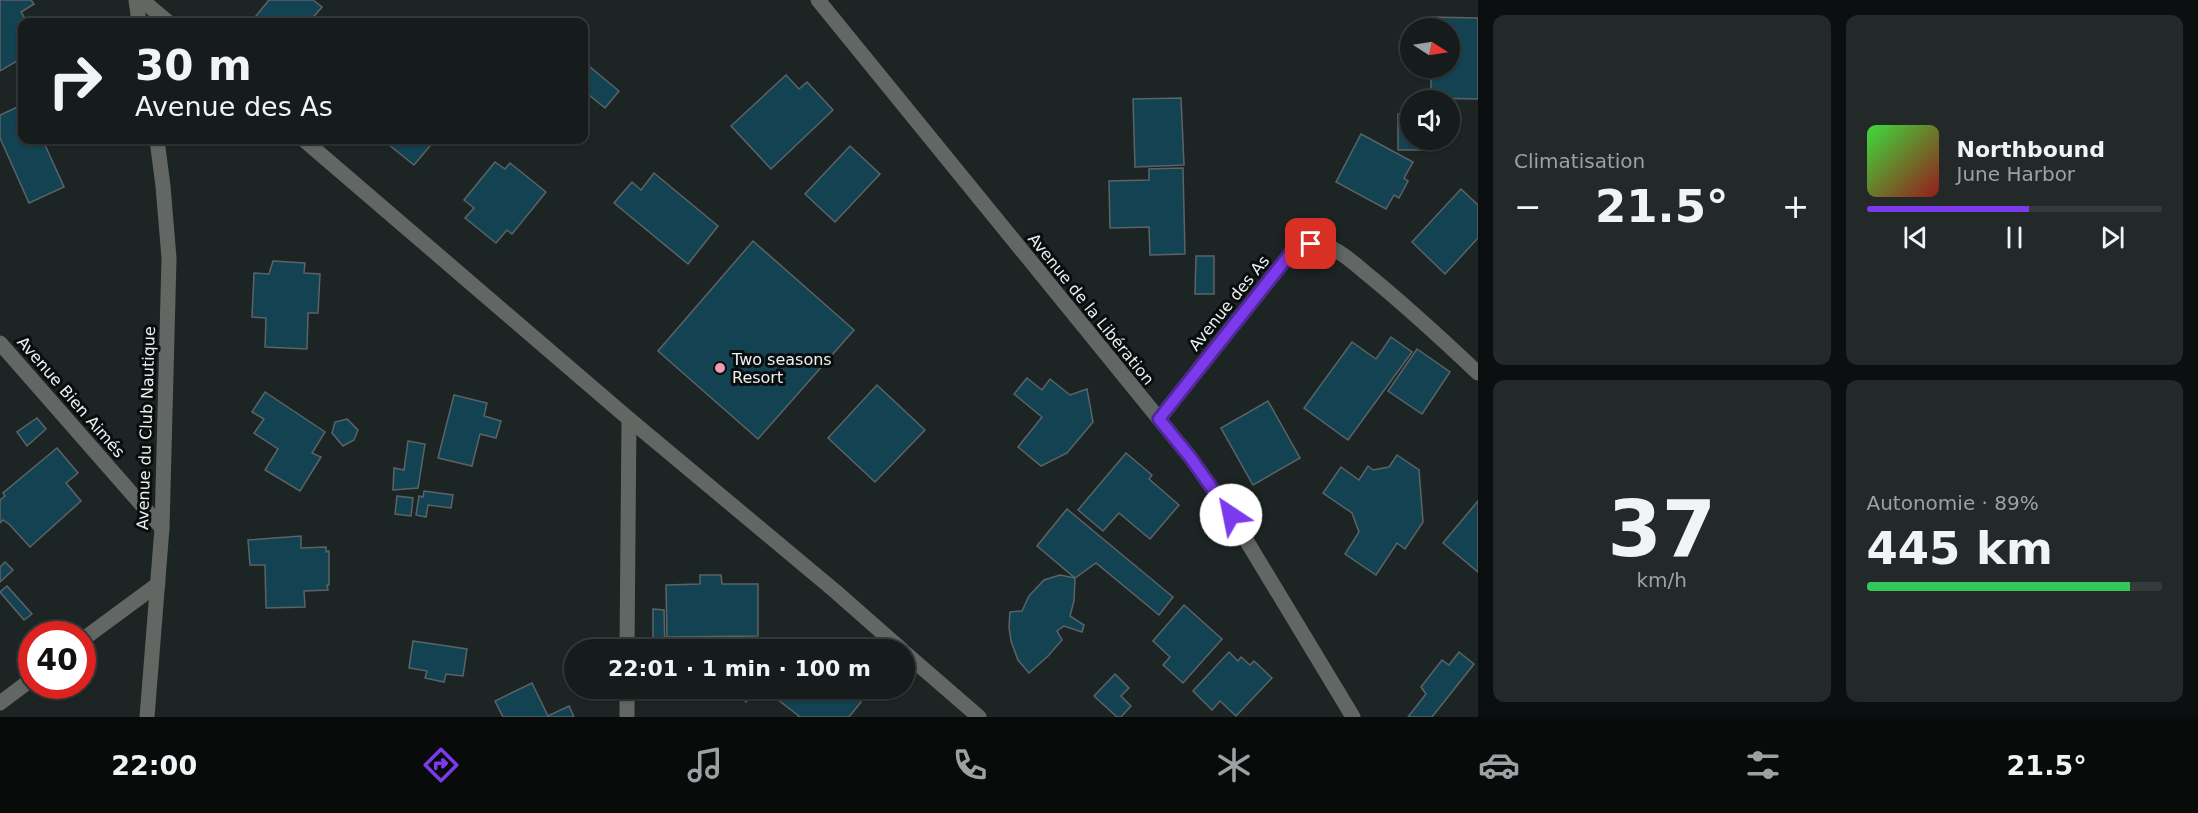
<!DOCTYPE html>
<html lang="fr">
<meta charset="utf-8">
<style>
body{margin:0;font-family:"DejaVu Sans",sans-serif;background:#232928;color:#f1f3f6;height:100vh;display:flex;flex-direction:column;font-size:22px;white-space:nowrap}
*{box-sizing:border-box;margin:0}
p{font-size:20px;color:#9ea1a3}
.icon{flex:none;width:33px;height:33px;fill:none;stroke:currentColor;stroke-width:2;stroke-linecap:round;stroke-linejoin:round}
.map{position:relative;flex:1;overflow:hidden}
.sheet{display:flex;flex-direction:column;gap:15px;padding:15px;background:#0c0f0f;width:720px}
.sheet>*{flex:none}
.guide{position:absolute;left:18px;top:18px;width:570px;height:126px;border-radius:12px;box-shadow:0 2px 4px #0004,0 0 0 2px #353a3a;background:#161c1b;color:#f1f3f6;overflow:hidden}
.needle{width:39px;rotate:102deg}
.fabs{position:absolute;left:1400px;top:18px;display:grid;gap:12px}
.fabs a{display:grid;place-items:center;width:60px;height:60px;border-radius:50%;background:#161c1b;box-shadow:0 2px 4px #0004,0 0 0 2px #353a3a;font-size:30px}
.speed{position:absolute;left:18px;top:621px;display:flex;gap:12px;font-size:30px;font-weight:700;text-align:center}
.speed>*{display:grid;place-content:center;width:78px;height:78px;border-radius:50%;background:#161c1b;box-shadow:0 2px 4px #0004,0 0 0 2px #353a3a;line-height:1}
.speed .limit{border:9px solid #d22;background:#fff;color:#111}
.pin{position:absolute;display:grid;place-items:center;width:51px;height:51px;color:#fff;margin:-26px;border-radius:12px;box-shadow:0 3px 9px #0006}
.me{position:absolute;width:66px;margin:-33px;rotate:326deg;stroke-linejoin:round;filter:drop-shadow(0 0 4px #0008)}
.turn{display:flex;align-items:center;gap:21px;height:126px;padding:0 18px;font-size:27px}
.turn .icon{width:78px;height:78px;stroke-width:2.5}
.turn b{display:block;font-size:42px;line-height:51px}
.big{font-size:45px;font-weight:700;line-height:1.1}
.sheet .widget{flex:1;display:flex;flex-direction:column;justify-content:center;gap:9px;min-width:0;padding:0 21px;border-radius:12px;background:#232928}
.sheet .dial{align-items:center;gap:0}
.dial b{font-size:78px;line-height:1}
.song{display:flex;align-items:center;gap:18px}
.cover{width:72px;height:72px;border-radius:9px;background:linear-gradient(135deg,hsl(120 70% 55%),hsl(0 70% 35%))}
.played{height:6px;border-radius:3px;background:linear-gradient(90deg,#7c3aed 55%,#353a3a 55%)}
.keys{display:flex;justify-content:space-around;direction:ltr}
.heat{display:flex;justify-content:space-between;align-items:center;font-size:33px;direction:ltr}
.charge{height:9px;border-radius:4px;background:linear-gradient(90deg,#34c759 89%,#353a3a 0)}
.sheet .tiles{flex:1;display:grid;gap:15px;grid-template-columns:repeat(2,1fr)}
.trip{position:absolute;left:564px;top:639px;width:351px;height:60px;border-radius:30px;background:#161c1b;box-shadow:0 2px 4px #0004,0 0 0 2px #353a3a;font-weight:700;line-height:60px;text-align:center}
.tabs{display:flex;height:96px;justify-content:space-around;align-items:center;background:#090b0b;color:#9ea1a3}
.tabs .icon{width:42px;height:42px}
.tabs .current{color:#7c3aed}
.tabs b{font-size:27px;color:#f1f3f6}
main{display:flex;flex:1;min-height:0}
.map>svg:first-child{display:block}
.building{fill:#134252;stroke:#5b6366;stroke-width:1.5}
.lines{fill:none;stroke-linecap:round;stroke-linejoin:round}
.minor{stroke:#636764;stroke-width:15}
.tertiary{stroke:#636764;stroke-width:15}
.route-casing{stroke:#51269a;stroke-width:15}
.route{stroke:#7c3aed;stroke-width:10}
.poi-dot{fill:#f19ab3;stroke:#0a0d0d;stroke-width:2}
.labels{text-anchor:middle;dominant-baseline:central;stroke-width:6;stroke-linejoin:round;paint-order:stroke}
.street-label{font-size:16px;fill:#ebf0f0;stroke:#0a0d0d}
.poi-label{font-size:16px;fill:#ebf0f0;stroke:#0a0d0d;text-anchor:start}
</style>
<main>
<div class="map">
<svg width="1478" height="717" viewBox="0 0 1478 717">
<rect width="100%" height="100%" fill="#1d2524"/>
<g class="building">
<path d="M0 0H31L34 4 21 12 27 22H22V58L0 71Z"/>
<path d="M269 0H313L322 7 309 22H251Z"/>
<path d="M1429 17 1478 18V99L1431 98V73H1440L1441 68H1449V28H1428Z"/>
<path d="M584 62 619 91 605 108 584 91Z"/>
<path d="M786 75 799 89 807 82 833 110 771 169 731 126Z"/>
<path d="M1181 98 1184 165 1135 167 1133 99Z"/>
<path d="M22 105V140H58L45 145 64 187 29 203 0 138V115Z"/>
<path d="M1398 114H1410V140H1436V150H1398Z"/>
<path d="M1361 134 1413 162 1404 178 1408 181 1399 198 1394 195 1386 209 1336 182Z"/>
<path d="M383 140H435L414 165Z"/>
<path d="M850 146 880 174 835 222 805 194Z"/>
<path d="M495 162 505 169 510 163 546 192 512 234 507 230 496 243 465 218 474 208 464 200Z"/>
<path d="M1183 168 1185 254 1150 255 1149 227 1110 228 1109 181 1149 180V169Z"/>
<path d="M654 173 718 226 688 264 614 203 632 182 641 190Z"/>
<path d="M1461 189 1478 205V238L1445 274 1412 242Z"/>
<path d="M753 241 854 330 758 439 658 351Z"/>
<path d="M1196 256H1214V294H1195Z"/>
<path d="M273 261 305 263 304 273 320 274 318 313H308L307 349 265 347 266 318 252 317 254 273 269 274Z"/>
<path d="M1391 337 1412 352 1348 440 1304 408 1352 342 1376 359Z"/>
<path d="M1417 349 1450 372 1422 414 1388 391Z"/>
<path d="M1027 378 1042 390 1050 379 1070 395 1087 389 1093 422 1067 453 1041 466 1018 447 1042 417 1014 394Z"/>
<path d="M877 385 925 430 875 482 828 438Z"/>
<path d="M265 392 325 432 312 453 321 457 300 491 265 470 278 449 254 433 264 419 252 412Z"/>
<path d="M454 395 487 403 484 416 501 421 496 438 480 434 472 466 438 458Z"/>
<path d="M1268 401 1300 458 1253 485 1221 428Z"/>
<path d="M37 418 46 429 27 446 17 432Z"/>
<path d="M347 419 358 430 354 440 343 446 332 433 335 422Z"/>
<path d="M408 441 425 444 418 488 393 490 394 468 404 470Z"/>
<path d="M57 448 78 473 66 483 81 501 30 547 9 524 3 520 0 523V500L5 496 3 493Z"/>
<path d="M1126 453 1152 475 1149 479 1179 505 1150 539 1119 513 1103 531 1078 510Z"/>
<path d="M1397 455 1419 470 1423 522 1405 549 1397 543 1376 575 1345 554 1359 532 1352 513 1323 493 1341 467 1359 480 1368 466 1373 470 1389 467Z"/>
<path d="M424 491 453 495 451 508 428 505 426 517 416 515 419 496 423 497Z"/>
<path d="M397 496 413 498 411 516 395 514Z"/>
<path d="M1478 501V572L1443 543Z"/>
<path d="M1067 509 1173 597 1159 615 1096 563 1075 578 1037 546Z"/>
<path d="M301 536V548L326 547V552L329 551V585H327L328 590 304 591 305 607 266 608 265 565H250L248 540Z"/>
<path d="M5 562 13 570 0 582V567Z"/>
<path d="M700 575H721L722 584H758V636L667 637 666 585 700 584Z"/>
<path d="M1060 575 1075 578 1074 601 1070 616 1084 625 1082 632 1064 626 1057 631 1062 640 1048 656 1029 673 1018 660 1011 641 1009 627 1010 612 1022 611 1029 596 1044 580Z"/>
<path d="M7 586 32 614 24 620 0 592Z"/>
<path d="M1184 605 1222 639 1183 683 1163 665 1170 657 1153 641Z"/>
<path d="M653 609 664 610 665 650H653Z"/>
<path d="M413 641 467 649 463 676 446 674 444 682 425 678 427 671 409 668Z"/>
<path d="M1229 652 1238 661 1241 657 1250 665 1254 661 1272 678 1236 716 1220 701 1212 710 1193 691Z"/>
<path d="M1459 652 1474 664 1432 717H1408L1426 694 1421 687 1442 660 1449 665Z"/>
<path d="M1115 674 1129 688 1121 696 1131 706 1121 717H1117L1094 696Z"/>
<path d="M532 683 548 716 569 706 574 717H503L495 701Z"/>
<path d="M730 688H753L755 690 746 702Z"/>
<path d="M772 688H846L861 702 849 717H798L799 716 769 693Z"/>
</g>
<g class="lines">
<g class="minor">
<path d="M136 0 139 22"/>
<path d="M142 0 168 22"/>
<path d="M304 140 629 419 835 591 902 650"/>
<path d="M0 343 162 528"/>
<path d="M1159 419 1290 254C1300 245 1311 242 1324 245 1340 250 1355 264 1367 274 1405 305 1442 339 1478 373"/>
<path d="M82 640 158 584"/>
<path d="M627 650 629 419"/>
<path d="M904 652 979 717"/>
<path d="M0 703 32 679"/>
<path d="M147 717 162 528 169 258 163 186 157 140"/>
<path d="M627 717V688"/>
</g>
<path class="tertiary" d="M818 0 1190 457 1231 515 1353 717"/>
</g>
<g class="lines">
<defs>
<path id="route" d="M1231 515 1190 457 1159 419 1290 254 1296 249 1311 244"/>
</defs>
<use href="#route" class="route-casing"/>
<use href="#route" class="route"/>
</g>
<circle class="poi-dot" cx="720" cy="368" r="6"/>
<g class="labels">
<g class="street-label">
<text transform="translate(1229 303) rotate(-51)">Avenue des As</text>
<text transform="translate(1091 309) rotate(51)">Avenue de la Libération</text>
<text transform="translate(71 397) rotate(49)">Avenue Bien Aimés</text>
<text transform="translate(146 428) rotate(-88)">Avenue du Club Nautique</text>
</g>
<g class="poi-label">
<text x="732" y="359">Two seasons<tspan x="732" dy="18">Resort</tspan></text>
</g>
</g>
</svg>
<div class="fabs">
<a><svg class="needle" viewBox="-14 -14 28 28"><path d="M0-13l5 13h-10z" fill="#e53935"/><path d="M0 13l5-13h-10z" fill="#9ea1a3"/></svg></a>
<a><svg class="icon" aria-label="sound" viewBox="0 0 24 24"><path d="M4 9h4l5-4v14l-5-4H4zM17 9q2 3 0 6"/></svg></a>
</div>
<div class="speed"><div class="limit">40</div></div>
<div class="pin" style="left:1311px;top:244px;background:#d93025"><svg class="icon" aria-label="arrive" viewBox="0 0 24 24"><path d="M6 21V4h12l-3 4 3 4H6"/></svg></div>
<svg class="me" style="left:1231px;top:515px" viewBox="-20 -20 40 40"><circle r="19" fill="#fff"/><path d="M0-13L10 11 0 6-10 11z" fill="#7c3aed"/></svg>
<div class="trip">22:01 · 1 min · 100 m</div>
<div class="guide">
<div class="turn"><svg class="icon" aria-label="right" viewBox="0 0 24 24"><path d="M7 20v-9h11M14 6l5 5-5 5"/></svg><div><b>30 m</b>Avenue des As</div></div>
</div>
</div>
<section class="sheet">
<div class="tiles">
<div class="widget"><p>Climatisation</p>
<div class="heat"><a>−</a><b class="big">21.5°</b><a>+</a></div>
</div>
<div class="widget">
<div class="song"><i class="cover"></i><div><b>Northbound</b><p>June Harbor</p></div></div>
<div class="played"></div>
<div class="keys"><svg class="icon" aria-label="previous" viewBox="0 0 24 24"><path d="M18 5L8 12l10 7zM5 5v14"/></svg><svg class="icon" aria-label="pause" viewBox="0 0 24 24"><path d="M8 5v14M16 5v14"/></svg><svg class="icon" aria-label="next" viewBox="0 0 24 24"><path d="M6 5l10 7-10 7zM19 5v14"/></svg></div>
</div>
<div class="widget dial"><b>37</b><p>km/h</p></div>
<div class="widget"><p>Autonomie · 89%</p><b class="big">445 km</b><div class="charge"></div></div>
</div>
</section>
</main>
<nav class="tabs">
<b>22:00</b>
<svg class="icon current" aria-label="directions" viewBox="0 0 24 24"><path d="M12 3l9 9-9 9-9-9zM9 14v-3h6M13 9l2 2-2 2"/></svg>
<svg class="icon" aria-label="music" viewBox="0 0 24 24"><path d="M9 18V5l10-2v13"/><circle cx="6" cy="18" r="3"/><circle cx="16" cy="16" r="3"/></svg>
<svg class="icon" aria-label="phone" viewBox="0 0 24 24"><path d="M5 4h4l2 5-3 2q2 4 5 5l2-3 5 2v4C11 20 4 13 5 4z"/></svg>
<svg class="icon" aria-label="climate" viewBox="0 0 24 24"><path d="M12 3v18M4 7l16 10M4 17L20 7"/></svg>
<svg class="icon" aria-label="car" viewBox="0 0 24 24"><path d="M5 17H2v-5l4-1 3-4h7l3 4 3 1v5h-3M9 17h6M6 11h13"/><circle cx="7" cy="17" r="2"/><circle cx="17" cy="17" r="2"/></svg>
<svg class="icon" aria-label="filters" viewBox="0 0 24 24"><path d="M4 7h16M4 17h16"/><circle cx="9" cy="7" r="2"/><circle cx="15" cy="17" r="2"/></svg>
<b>21.5°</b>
</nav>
